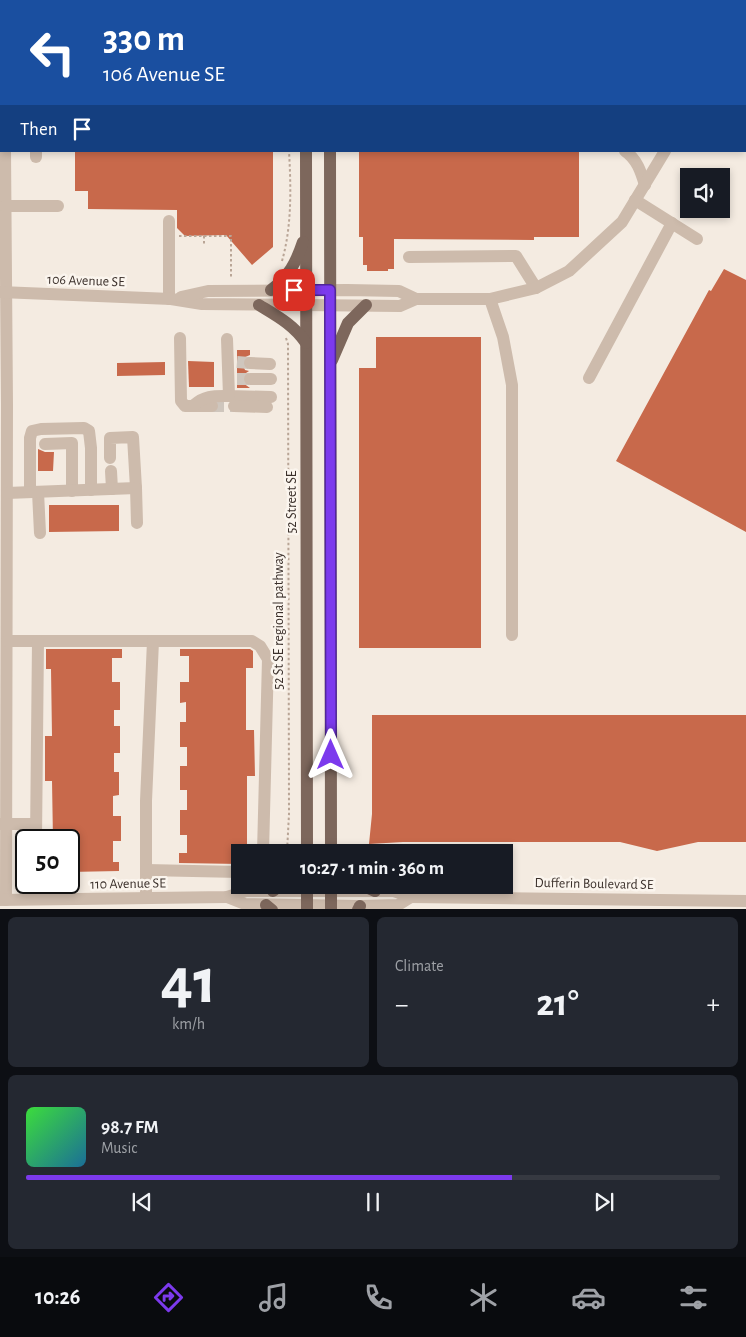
<!DOCTYPE html>
<meta charset="utf-8">
<style>
body{margin:0;font-family:"Alegreya Sans",sans-serif;background:#242831;color:#f1f3f6;height:100vh;display:flex;flex-direction:column;font-size:19px;white-space:nowrap}
*{box-sizing:border-box;margin:0}
p{font-size:16px;color:#9ea1a6}
.icon{flex:none;width:28px;height:28px;fill:none;stroke:currentColor;stroke-width:2;stroke-linecap:round;stroke-linejoin:round}
.map{position:relative;height:909px;overflow:hidden}
.side{display:flex;flex-direction:column;gap:8px;padding:8px;background:#0d0f14;flex:1}
.side>*{flex:none}
.top-card{position:absolute;left:0px;top:0px;width:746px;height:152px;box-shadow:0 2px 8px #0003;background:#1a4fa0;color:#fff;overflow:hidden}
.fabs{position:absolute;left:680px;top:168px;display:grid;gap:10px}
.fabs a{display:grid;place-items:center;width:50px;height:50px;border-radius:0px;background:#171b24;box-shadow:0 2px 8px #0003;font-size:25px}
.speed{position:absolute;left:15px;top:829px;display:flex;gap:10px;font-size:25px;font-weight:700;text-align:center}
.speed>*{display:grid;place-content:center;width:65px;height:65px;border-radius:50%;background:#171b24;box-shadow:0 2px 8px #0003;line-height:1}
.speed .limit{border:2px solid #111;border-radius:8px;background:#fff;color:#111}
.pin{position:absolute;display:grid;place-items:center;width:42px;height:42px;color:#fff;margin:-21px;border-radius:10px;box-shadow:0 2px 8px #0006}
.me{position:absolute;width:55px;margin:-28px;rotate:0deg;stroke-linejoin:round;filter:drop-shadow(0 0 4px #0008)}
.turn{display:flex;align-items:center;gap:18px;height:105px;padding:0 20px;font-size:22px}
.turn .icon{width:65px;height:65px;stroke-width:2.5}
.turn b{display:block;font-size:35px;line-height:42px}
.then{display:flex;align-items:center;height:48px;padding:0 20px;background:#0003;gap:10px;font-size:19px}
.big{font-size:38px;font-weight:700;line-height:1.1}
.side .widget{flex:1;display:flex;flex-direction:column;justify-content:center;gap:8px;min-width:0;padding:0 18px;border-radius:8px;background:#242831}
.side .dial{align-items:center;gap:0}
.dial b{font-size:65px;line-height:1}
.song{display:flex;align-items:center;gap:15px}
.cover{width:60px;height:60px;border-radius:8px;background:linear-gradient(135deg,hsl(120 70% 55%),hsl(200 70% 35%))}
.played{height:5px;border-radius:2px;background:linear-gradient(90deg,#7c3aed 70%,#363941 70%)}
.keys{display:flex;justify-content:space-around;direction:ltr}
.heat{display:flex;justify-content:space-between;align-items:center;font-size:28px;direction:ltr}
.side .tiles{flex:1;display:grid;gap:8px;grid-template-columns:1fr 1fr}
.widget:last-child{grid-column:span 2}
.trip{position:absolute;left:231px;top:844px;width:282px;height:50px;border-radius:0px;background:#171b24;box-shadow:0 2px 8px #0003;font-weight:700;line-height:50px;text-align:center}
.tab-bar{display:flex;height:80px;justify-content:space-around;align-items:center;background:#090b0e;color:#9ea1a6}
.tab-bar .icon{width:35px;height:35px}
.tab-bar .selected{color:#7c3aed}
.tab-bar b{font-size:22px;color:#f1f3f6}
.map>svg:first-child{display:block}
.building{fill:#c8694b}
.lines{fill:none;stroke-linecap:round;stroke-linejoin:round}
.minor-tunnel{stroke:#cfc6bd;stroke-width:12;stroke-dasharray:12 6;stroke-linecap:butt}
.path{stroke:#b9a596;stroke-width:2;stroke-dasharray:2.5 2.5;stroke-linecap:butt}
.minor{stroke:#cdbbac;stroke-width:12}
.major{stroke:#7d675c;stroke-width:12}
.route-casing{stroke:#51269a;stroke-width:12}
.route{stroke:#7c3aed;stroke-width:9}
.labels{text-anchor:middle;dominant-baseline:central;stroke-width:5;stroke-linejoin:round;paint-order:stroke}
.street-label{font-size:14px;fill:#3b302b;stroke:#fbf5ee}
</style>
<div class="map">
<svg width="746" height="910" viewBox="0 0 746 910">
<rect width="100%" height="100%" fill="#f4ebe1"/>
<g class="building">
<path d="M75 151H273V247L252 265 226 235 185 236 177 228V210L88 209V191H75Z"/>
<path d="M359 151 579 152V237H534V240L394 239V269H388V271H367V265H363V237H359Z"/>
<path d="M724 269 746 280V532L616 461 709 290 711 291Z"/>
<path d="M376 337H481V648H359V368H376Z"/>
<path d="M237 350H250V355L243 358 242 363 245 370 249 371 243 375 242 379 243 383 250 388H237Z"/>
<path d="M188 361 214 362V387H189Z"/>
<path d="M165 362V375L117 376V363Z"/>
<path d="M38 449 45 452H54L53 471H38Z"/>
<path d="M49 505H119V531L49 532Z"/>
<path d="M46 649H122V658H112V682H120V710H114V726H120V753H114V772H119V795L113 796V816H121V841H113V862H119V871L69 872V840H53L52 781H45V736H52L51 669H46Z"/>
<path d="M180 649H250L253 651V668H246V730H254L255 776H247V852H240V864L179 863V853H187V835H180V810H187V790H180V766H187V747H180V722H186V702L180 703V682H189V656H180Z"/>
<path d="M372 715H746V842H698L657 851 620 842H403L369 844 372 814Z"/>
</g>
<g class="lines">
<g class="minor-tunnel">
<path d="M237 362 250 363"/>
<path d="M237 379H250"/>
<path d="M212 406H234"/>
</g>
<g class="path">
<path d="M288 1 289 0"/>
<path d="M179 236H231V277"/>
<path d="M204 236V245"/>
<path d="M282 261C292 226 291 187 289 151"/>
<path d="M286 338 288 344 289 814 287 852"/>
</g>
<g class="minor">
<path d="M368 0 370 1"/>
<path d="M490 0 494 1"/>
<path d="M5 1V0"/>
<path d="M40 1V0"/>
<path d="M229 1V0"/>
<path d="M717 1 718 0"/>
<path d="M0 57H1"/>
<path d="M5 151 7 404 6 900"/>
<path d="M36 151V157"/>
<path d="M625 151C637 159 641 172 645 185"/>
<path d="M635 200 697 239"/>
<path d="M5 206H58"/>
<path d="M169 221V299"/>
<path d="M409 257 516 256 536 288"/>
<path d="M0 292 171 299 202 304 400 306 416 299H490L536 288 569 271 622 222 665 151"/>
<path d="M181 297 208 291 347 290 399 291 416 299"/>
<path d="M490 299 503 337 512 385V635"/>
<path d="M180 338 181 401 185 406H212"/>
<path d="M227 339 229 396 271 397"/>
<path d="M250 363 270 364"/>
<path d="M589 378 672 223"/>
<path d="M250 379H271"/>
<path d="M194 405C205 395 215 396 229 396"/>
<path d="M234 406 267 407"/>
<path d="M45 444 72 443V491"/>
<path d="M110 458V438L133 437 136 488"/>
<path d="M111 471 112 489"/>
<path d="M30 492V438L32 431 41 429 84 428 89 431 91 448V490"/>
<path d="M38 492 40 533"/>
<path d="M7 493 136 488 137 523"/>
<path d="M7 641H153L146 801V898"/>
<path d="M153 641H252L260 646 268 659 263 852"/>
<path d="M0 824H36"/>
<path d="M36 840 38 641"/>
<path d="M146 870 240 872"/>
<path d="M227 897 245 904 360 906 398 905 411 897"/>
<path d="M0 900 227 897 246 891H394L411 897 746 901"/>
</g>
<g class="major">
<path d="M306 0V1"/>
<path d="M330 0V1"/>
<path d="M306 151 307 852"/>
<path d="M330 151 331 852"/>
<path d="M271 290C289 276 296 263 303 242"/>
<path d="M259 305C277 316 294 325 306 343"/>
<path d="M332 360 348 323 366 305"/>
<path d="M331 885V910"/>
<path d="M362 885 375 891"/>
<path d="M273 891 280 885"/>
<path d="M266 905 272 910"/>
<path d="M307 910V885"/>
<path d="M358 910 360 906"/>
</g>
</g>
<g class="lines">
<defs>
<path id="route" d="M294 290H330L331 755"/>
</defs>
<use href="#route" class="route-casing"/>
<use href="#route" class="route"/>
</g>
<g class="labels">
<g class="street-label">
<text transform="translate(86 281) rotate(2)">106 Avenue SE</text>
<text transform="translate(292 502) rotate(-90)">52 Street SE</text>
<text transform="translate(279 621) rotate(-90)">52 St SE regional pathway</text>
<text transform="translate(128 884) rotate(-1)">110 Avenue SE</text>
<text transform="translate(594 884) rotate(1)">Dufferin Boulevard SE</text>
</g>
</g>
</svg>
<div class="fabs">
<a><svg class="icon" aria-label="sound" viewBox="0 0 24 24"><path d="M4 9h4l5-4v14l-5-4H4zM17 9q2 3 0 6"/></svg></a>
</div>
<div class="speed"><div class="limit">50</div></div>
<div class="pin" style="left:294px;top:290px;background:#d93025"><svg class="icon" aria-label="arrive" viewBox="0 0 24 24"><path d="M6 21V4h12l-3 4 3 4H6"/></svg></div>
<svg class="me" style="left:331px;top:755px" viewBox="-20 -20 40 40"><path d="M0-17L14 15 0 8-14 15z" fill="#7c3aed" stroke="#fff" stroke-width="4"/></svg>
<div class="trip">10:27 · 1 min · 360 m</div>
<div class="top-card">
<div class="turn"><svg class="icon" aria-label="left" viewBox="0 0 24 24"><path d="M17 20v-9H6M10 6l-5 5 5 5"/></svg><div><b>330 m</b>106 Avenue SE</div></div>
<div class="then">Then<svg class="icon" aria-label="arrive" viewBox="0 0 24 24"><path d="M6 21V4h12l-3 4 3 4H6"/></svg></div>
</div>
</div>
<section class="side">
<div class="tiles">
<div class="widget dial"><b>41</b><p>km/h</p></div>
<div class="widget"><p>Climate</p>
<div class="heat"><a>−</a><b class="big">21°</b><a>+</a></div>
</div>
<div class="widget">
<div class="song"><i class="cover"></i><div><b>98.7 FM</b><p>Music</p></div></div>
<div class="played"></div>
<div class="keys"><svg class="icon" aria-label="previous" viewBox="0 0 24 24"><path d="M18 5L8 12l10 7zM5 5v14"/></svg><svg class="icon" aria-label="pause" viewBox="0 0 24 24"><path d="M8 5v14M16 5v14"/></svg><svg class="icon" aria-label="next" viewBox="0 0 24 24"><path d="M6 5l10 7-10 7zM19 5v14"/></svg></div>
</div>
</div>
</section>
<nav class="tab-bar">
<b>10:26</b>
<svg class="icon selected" aria-label="directions" viewBox="0 0 24 24"><path d="M12 3l9 9-9 9-9-9zM9 14v-3h6M13 9l2 2-2 2"/></svg>
<svg class="icon" aria-label="music" viewBox="0 0 24 24"><path d="M9 18V5l10-2v13"/><circle cx="6" cy="18" r="3"/><circle cx="16" cy="16" r="3"/></svg>
<svg class="icon" aria-label="phone" viewBox="0 0 24 24"><path d="M5 4h4l2 5-3 2q2 4 5 5l2-3 5 2v4C11 20 4 13 5 4z"/></svg>
<svg class="icon" aria-label="climate" viewBox="0 0 24 24"><path d="M12 3v18M4 7l16 10M4 17L20 7"/></svg>
<svg class="icon" aria-label="car" viewBox="0 0 24 24"><path d="M5 17H2v-5l4-1 3-4h7l3 4 3 1v5h-3M9 17h6M6 11h13"/><circle cx="7" cy="17" r="2"/><circle cx="17" cy="17" r="2"/></svg>
<svg class="icon" aria-label="filters" viewBox="0 0 24 24"><path d="M4 7h16M4 17h16"/><circle cx="9" cy="7" r="2"/><circle cx="15" cy="17" r="2"/></svg>
</nav>
